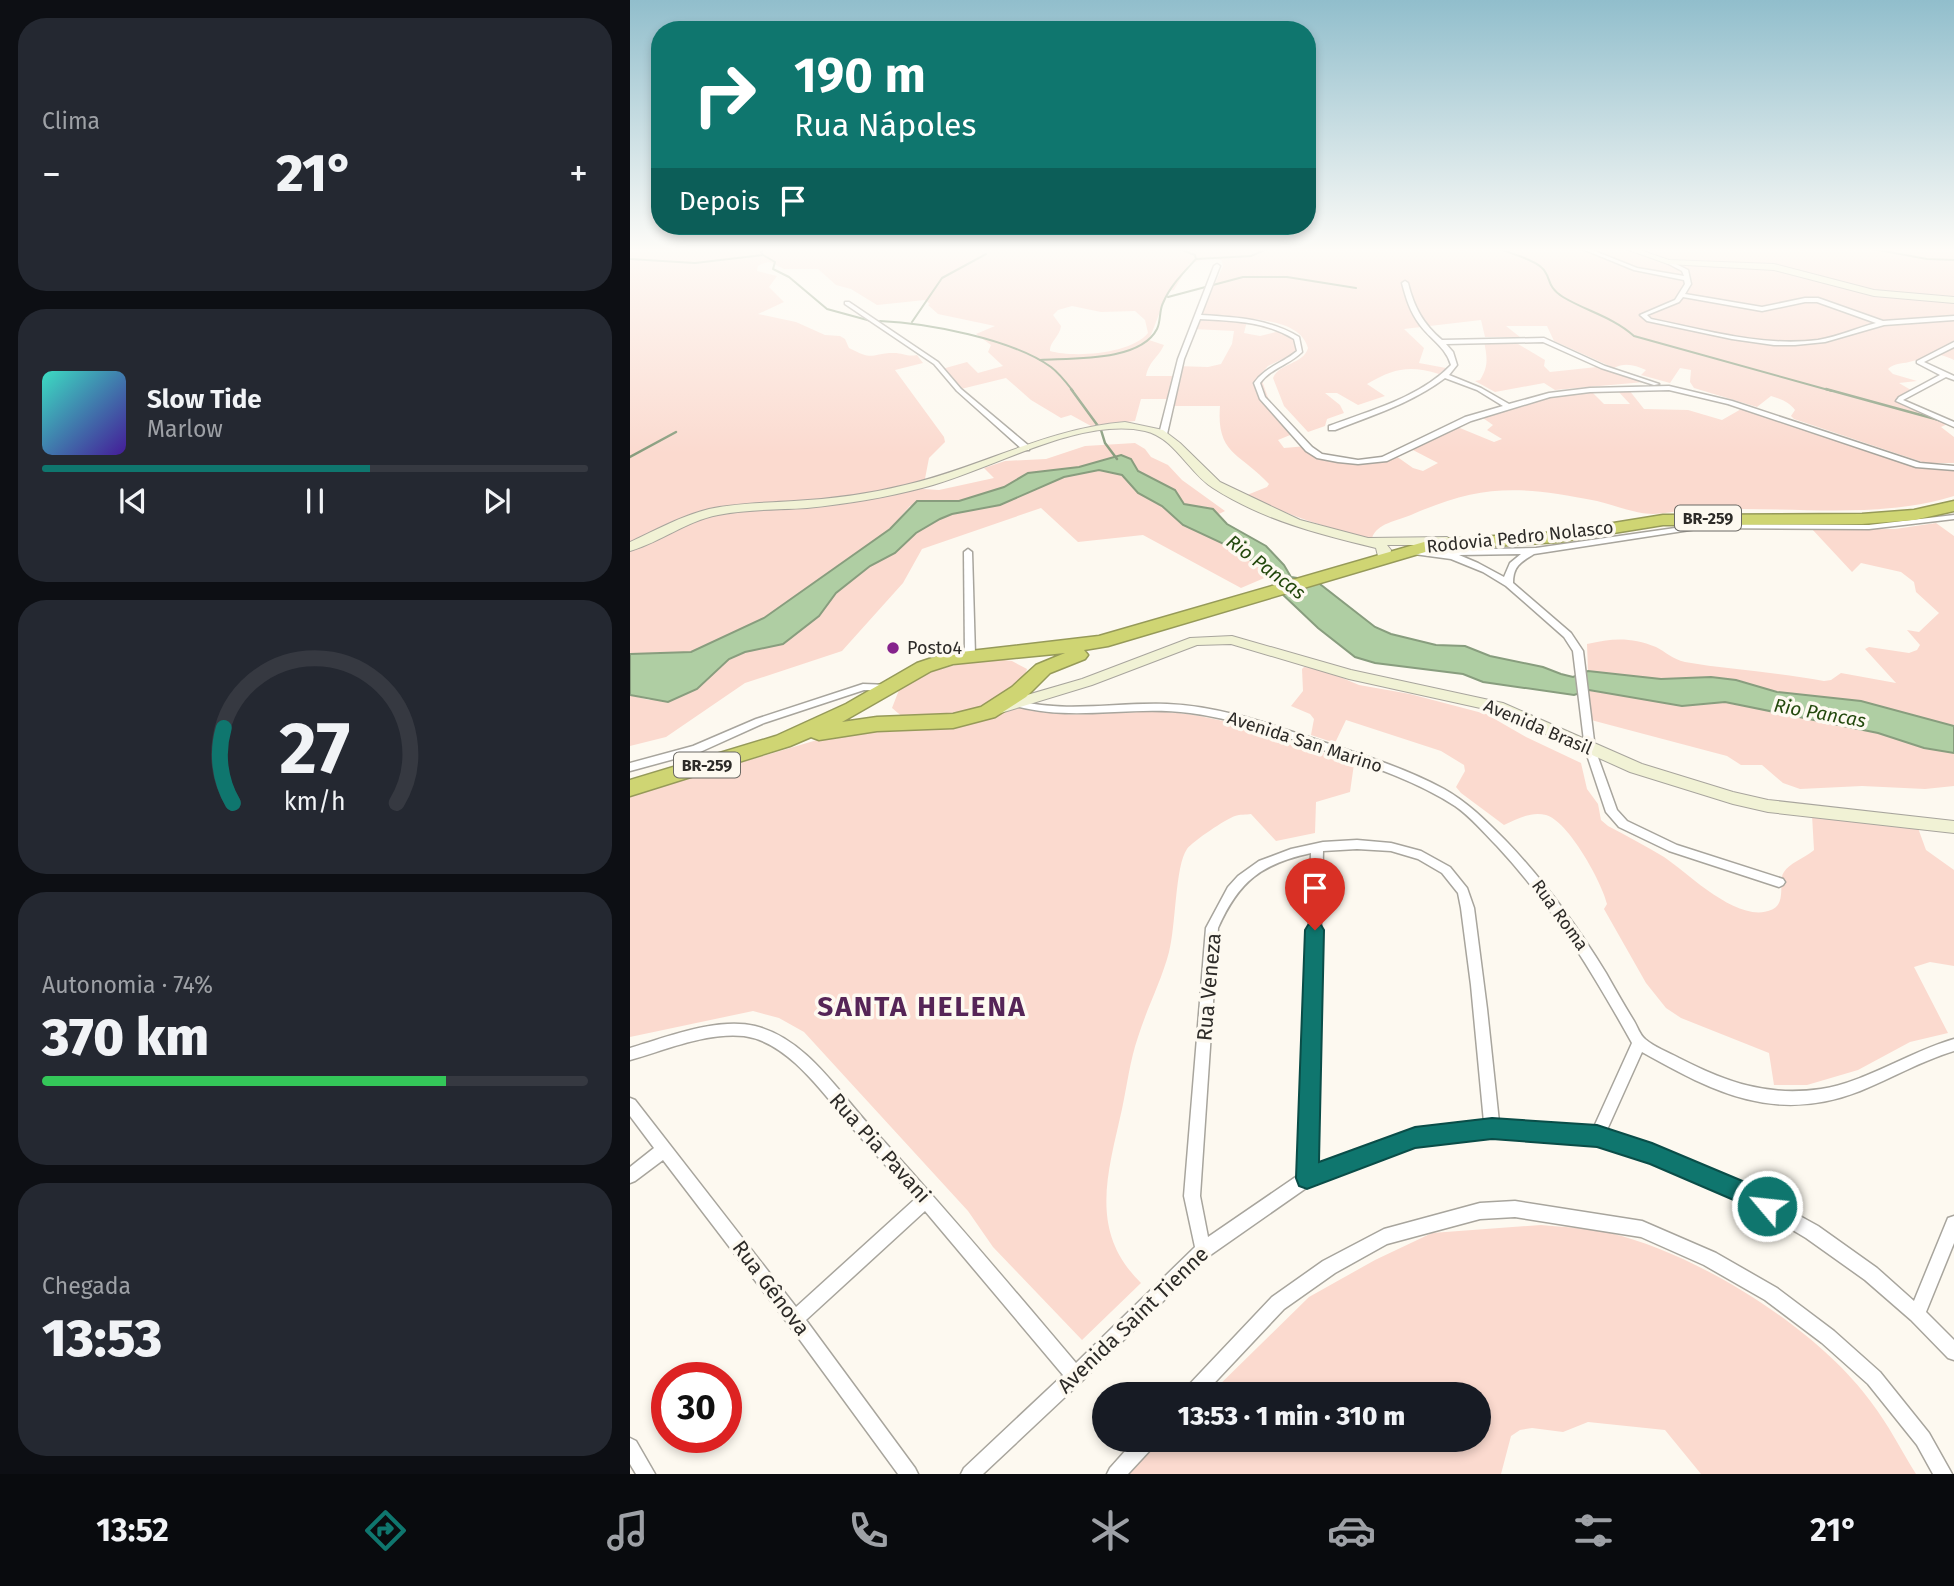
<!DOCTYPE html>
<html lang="pt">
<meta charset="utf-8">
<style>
body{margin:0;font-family:"Fira Sans",sans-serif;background:#242831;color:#f1f3f6;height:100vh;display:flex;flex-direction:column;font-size:26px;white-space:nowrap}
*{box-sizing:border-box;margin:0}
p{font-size:23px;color:#9ea1a6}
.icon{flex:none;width:38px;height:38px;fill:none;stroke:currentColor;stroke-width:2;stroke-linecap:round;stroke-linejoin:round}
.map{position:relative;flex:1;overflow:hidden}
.panel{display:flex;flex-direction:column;gap:18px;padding:18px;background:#0d0f14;width:630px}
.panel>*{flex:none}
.guide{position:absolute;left:21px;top:21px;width:665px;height:214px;border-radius:28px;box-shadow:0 4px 10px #0003;background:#0f766e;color:#fff;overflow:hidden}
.speed{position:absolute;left:21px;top:1362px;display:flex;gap:14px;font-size:35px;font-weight:700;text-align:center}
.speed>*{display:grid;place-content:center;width:91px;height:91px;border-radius:50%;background:#171b24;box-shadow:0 4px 10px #0003;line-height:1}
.speed .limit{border:10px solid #d22;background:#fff;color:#111}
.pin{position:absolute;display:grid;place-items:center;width:60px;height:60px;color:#fff;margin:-72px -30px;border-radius:50% 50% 50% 0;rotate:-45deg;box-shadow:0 0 7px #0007}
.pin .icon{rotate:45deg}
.me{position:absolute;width:77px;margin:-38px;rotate:298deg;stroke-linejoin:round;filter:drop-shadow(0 0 5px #0008)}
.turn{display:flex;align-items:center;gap:24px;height:147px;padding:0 28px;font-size:32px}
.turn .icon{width:91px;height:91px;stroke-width:2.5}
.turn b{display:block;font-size:49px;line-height:60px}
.then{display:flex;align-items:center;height:66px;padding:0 28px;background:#0003;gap:14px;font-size:26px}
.big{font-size:52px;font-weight:800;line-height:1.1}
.panel .widget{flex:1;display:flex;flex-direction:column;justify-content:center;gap:10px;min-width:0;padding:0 24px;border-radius:28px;background:#242831}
.panel .dial{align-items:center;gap:0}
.dial svg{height:182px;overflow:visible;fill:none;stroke:#363941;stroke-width:7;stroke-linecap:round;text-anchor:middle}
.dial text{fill:#f1f3f6;stroke:none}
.song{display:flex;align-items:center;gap:21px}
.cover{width:84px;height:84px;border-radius:10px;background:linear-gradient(135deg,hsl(170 70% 55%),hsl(260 70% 35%))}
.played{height:7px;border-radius:4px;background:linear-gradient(90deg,#0f766e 60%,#363941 60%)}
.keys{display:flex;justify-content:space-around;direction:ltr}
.heat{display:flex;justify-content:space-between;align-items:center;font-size:38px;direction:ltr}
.charge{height:10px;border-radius:5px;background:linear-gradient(90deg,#34c759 74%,#363941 0)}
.trip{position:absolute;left:462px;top:1382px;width:399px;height:70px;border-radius:35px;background:#171b24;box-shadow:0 4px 10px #0003;font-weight:800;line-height:70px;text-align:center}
.menu{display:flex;height:112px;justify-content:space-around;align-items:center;background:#090b0e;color:#9ea1a6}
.menu .icon{width:49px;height:49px}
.menu .selected{color:#0f766e}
.menu b{font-size:32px;color:#f1f3f6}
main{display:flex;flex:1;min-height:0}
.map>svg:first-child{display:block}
.green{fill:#fbdacf;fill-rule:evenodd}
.water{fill:#afcea3;stroke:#889d7e;stroke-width:2}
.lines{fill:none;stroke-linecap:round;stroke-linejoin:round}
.stream-far1{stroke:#889d7e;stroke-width:2}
.stream{stroke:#889d7e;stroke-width:2.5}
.street-casing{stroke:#a8a59d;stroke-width:3}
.secondary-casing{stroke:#a8a59d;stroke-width:2}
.highway-casing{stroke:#969a59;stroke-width:3}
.street{fill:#fff;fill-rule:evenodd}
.secondary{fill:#f1f2d5;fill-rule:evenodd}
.highway{fill:#cfd573;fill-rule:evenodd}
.route{fill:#0f766e;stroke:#0a4d48;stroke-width:2}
.poi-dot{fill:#86238c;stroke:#fdf9f0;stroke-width:2.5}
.labels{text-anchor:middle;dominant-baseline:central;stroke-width:7;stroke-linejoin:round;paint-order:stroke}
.shield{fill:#fdf9f0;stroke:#6b6964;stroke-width:2}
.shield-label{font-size:16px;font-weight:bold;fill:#2d2b28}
.street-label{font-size:18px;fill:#2d2b28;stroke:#fdf9f0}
.poi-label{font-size:18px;fill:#2d2b28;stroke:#fdf9f0;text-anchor:start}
.water-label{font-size:19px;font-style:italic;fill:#22480c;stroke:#fdf9f0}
.near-street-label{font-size:21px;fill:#2d2b28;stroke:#fdf9f0}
.near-district-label{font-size:28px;font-weight:bold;letter-spacing:2px;fill:#552557;stroke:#fdf9f0}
</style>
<main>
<section class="panel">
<div class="widget"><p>Clima</p>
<div class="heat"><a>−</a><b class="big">21°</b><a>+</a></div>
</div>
<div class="widget">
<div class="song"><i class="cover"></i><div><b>Slow Tide</b><p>Marlow</p></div></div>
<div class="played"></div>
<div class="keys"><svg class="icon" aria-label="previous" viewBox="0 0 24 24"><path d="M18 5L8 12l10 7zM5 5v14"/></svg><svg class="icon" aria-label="pause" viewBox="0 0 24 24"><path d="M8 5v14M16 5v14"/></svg><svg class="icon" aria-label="next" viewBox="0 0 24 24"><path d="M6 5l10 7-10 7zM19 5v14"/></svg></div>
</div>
<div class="widget dial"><svg viewBox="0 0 100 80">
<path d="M14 69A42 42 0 1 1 86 69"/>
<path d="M14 69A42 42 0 0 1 10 36" stroke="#0f766e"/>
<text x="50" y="56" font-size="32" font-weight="700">27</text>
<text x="50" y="72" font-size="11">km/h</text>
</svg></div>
<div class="widget"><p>Autonomia · 74%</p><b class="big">370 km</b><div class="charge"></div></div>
<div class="widget"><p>Chegada</p><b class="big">13:53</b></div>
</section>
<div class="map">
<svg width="1324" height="1474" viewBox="0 0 1324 1474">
<rect width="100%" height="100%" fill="#fdf9f0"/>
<g class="green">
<path d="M0 248H994L1022 259 1044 264 1148 269 1246 295 1324 302V360C1301 349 1301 357 1279 362 1271 364 1264 363 1258 369L1263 374 1287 381 1269 383 1286 393 1266 398 1267 401C1284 411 1306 412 1324 421L1311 427 1324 437V463H1295L1164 419 1161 416 1165 410C1159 402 1151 399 1141 396L1127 407 1064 388 1060 382 1061 370 1050 368 1040 383 1011 375 1016 370C1005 365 995 362 984 368L924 341 917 326H876L890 337H855L851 320 774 329 794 348 789 363 816 368 809 374C780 365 764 368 737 384L755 396 728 405 707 393H695L710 405 714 413 697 419 695 426 678 432 654 406 643 378C650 362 673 365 678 348 668 312 601 321 571 314L593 266 591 260 578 258 559 264 544 290 538 291 519 340 534 345C528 358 519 361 516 376H544L546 366 578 367 591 364 602 344 604 331 564 329 568 322 577 319 617 321 614 333 630 336 650 331 664 340 667 352 638 366 630 375 641 406 665 433 648 440 654 448 677 446 694 456 728 461 766 456 783 468 793 471 808 463 781 449 825 426 864 442 872 439 857 430 863 425 850 416 909 399 961 391 974 404H1000L986 389 999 390 1014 409 1058 410 1092 420 1113 408 1284 465 1324 469V496C1255 517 1185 509 1113 509 1094 509 1074 509 1055 510 1045 511 1034 514 1023 514 1006 514 984 505 967 501 891 486 853 483 781 515 767 521 747 523 742 538L736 537C694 527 656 515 617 495L637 487 639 484C611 453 586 455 590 406H538V399H511L505 421 461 426 441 415 431 418 401 400 376 378 331 389 312 369 337 362 348 373 373 366 358 352 361 345 346 334 365 326 308 314 298 305 300 304 295 300 247 305 221 289 206 285 188 269H154C143 265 143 258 128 266L127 271 147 276 139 287 154 302 128 314 166 322 195 335 210 336 215 339 219 348C246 362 239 353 264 353 273 353 277 357 287 355L293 363 265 370 314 437 315 442 299 458 293 489 309 490 364 478 354 468 375 461 416 459 455 446 505 443 515 449 521 457 538 465 552 480 595 511 589 514 577 507 554 504 545 490 508 471 491 455 449 467 398 473 374 487 329 501 298 500 280 506 260 529 134 618 61 652 0 654ZM442 306 471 312 505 311 515 320 518 333C501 354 444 358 420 351 419 343 430 336 431 326L423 315 428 310Z"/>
<path d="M1004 248H1324V299L1247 292 1150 266 1046 261Z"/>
<path d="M854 341H883L915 360 914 366 920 372 967 367 1014 382 925 390 914 383 865 392 845 381 850 380C859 366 857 357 854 341Z"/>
<path d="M469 470 492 475 508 493 532 506 553 525 609 551 639 576 611 588 513 535 448 542 411 508 292 549 273 583 212 651 115 683 36 737 0 746V695L19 700 87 671 99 659 115 652 143 646 189 616 206 593 240 566 265 553 286 533 310 519 322 514 370 505 434 477Z"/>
<path d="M1306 523 1324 536V726L1231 701 1147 692 1106 680 1081 677 1031 679 958 671 957 644C983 638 1001 637 1026 647 1036 652 1042 659 1055 662 1101 670 1148 672 1194 681L1201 680 1211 673 1266 683 1235 649 1239 647 1279 653 1287 650 1290 645 1277 630 1289 632 1309 613 1286 592 1284 582 1271 572 1231 563 1222 572 1181 528 1265 529Z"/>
<path d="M352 657 382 661 397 669 393 682C360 702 322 727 280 720 274 719 267 712 262 708L269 690 291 675Z"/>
<path d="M674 667 691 669 729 685 780 694 856 714 896 737 951 763 957 789 968 804 971 820 978 826C997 836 1016 846 1034 857 1058 873 1108 924 1141 910 1155 905 1150 887 1152 877 1154 865 1175 858 1184 850L1182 815 1288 828 1296 850 1324 870V966L1300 962 1284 967 1318 1033 1280 1042 1228 1070 1177 1085H1144L1139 1053 1051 1018 1036 1008 1016 983 974 909 977 904C972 882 938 821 916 815 901 811 887 819 874 825L831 793 826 787 835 771 834 765 811 751 716 720 705 743 681 735 684 719 680 714 661 706 673 691 672 669Z"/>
<path d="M959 690 1052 706 1095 702 1248 733 1294 748 1324 753V786L1295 789 1232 786 1170 789 1153 783 1132 765H1111L1097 756 961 720Z"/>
<path d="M382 705C437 724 492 707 548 713 609 720 666 743 724 764L720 792 686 802 685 833 646 841 621 814C616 815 610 814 605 816 596 819 563 841 557 849 545 866 546 926 539 952 531 982 517 1008 508 1037 500 1060 497 1086 492 1109 478 1173 458 1231 511 1283L452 1340 363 1247 338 1211 174 1032 149 1018 123 1011 0 1037V795L221 730Z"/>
<path d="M911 1225C933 1227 957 1228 980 1233 1068 1254 1187 1328 1241 1402 1258 1424 1271 1450 1286 1474H1071L1035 1430 958 1422 933 1432 902 1428 890 1430 881 1436 871 1474H499L530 1440H849V1395H579L679 1297 745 1260 802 1233Z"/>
</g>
<path class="water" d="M491 455 501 459 508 471 545 490 554 504 583 509 597 524 636 546 654 565 661 577 686 581 745 627 761 634 806 645 835 646 860 656 913 667 931 674 943 677 958 671 1031 679 1081 677 1106 680 1147 692 1231 701 1324 726V753L1294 748 1248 733 1095 702 1052 706 959 690 944 695 853 682 833 674 745 663 725 657 688 628 650 592 647 581 609 551 553 525 532 506 508 493 492 475 469 470 434 477 370 505 322 514 310 519 286 533 265 553 240 566 206 593 189 616 153 644 115 652 99 659 67 689 38 702 0 695V654L61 652 134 618 260 529 287 501H329L374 487 398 473 449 467Z"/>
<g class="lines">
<g class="stream-far1">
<path d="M547 248 565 255 566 259"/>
<path d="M866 248C879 253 901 258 911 267 922 276 915 286 933 297 956 311 983 317 1004 336L1202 391"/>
<path d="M1237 248 1297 259 1324 260"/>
<path d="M133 255 131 252 134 248"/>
<path d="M0 259 65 263 133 255 145 262 143 269 159 277 197 309 241 321"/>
<path d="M538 297 613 277H657L726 288"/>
<path d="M250 321C297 323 382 339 421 367 429 373 436 382 443 391"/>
<path d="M282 322 312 278 356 254"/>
<path d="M410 360C442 358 510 362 527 329 531 321 529 311 533 303 540 286 554 272 566 259L621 256 639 248"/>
</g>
<g class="stream">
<path d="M441 389 468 426"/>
<path d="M1196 389 1309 420"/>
<path d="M471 430 475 443 487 459"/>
<path d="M0 457 46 432"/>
</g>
<defs>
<g id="street">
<path d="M950 248H957L1007 268 1054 276 1052 271 1035 262 1040 261 1058 270 1061 284 1055 294 1132 307 1175 298H1188L1253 321 1324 316V320L1254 325 1195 342 1165 345H1144L1102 339 1017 321 1010 315 1045 300 1055 284 1054 280 1004 270ZM1053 297 1132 311 1175 302H1187L1246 323C1227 328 1208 337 1188 340 1132 347 1075 330 1021 319L1017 315 1049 302Z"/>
<path d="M587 264 590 266 571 315C606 317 639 319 669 337L672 352C659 365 641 368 630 383L635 397 682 447 692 454 728 460 752 457 835 417 873 406 847 390 815 378C782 403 743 415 705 430H699V426C741 410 789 398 821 365 816 347 800 339 790 325 780 312 776 298 772 283L775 281 778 283C784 307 793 324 812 340L914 338 975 366 1029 384 1024 385 971 368 913 342 816 344 823 352 827 365 819 375 851 388 879 404 919 393 960 388 1039 386 1102 401 1290 463 1324 466V470L1286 467 1098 404 1039 390 960 392 920 397 841 421 757 461 728 464 708 462 687 458 676 451 630 399 624 383C635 367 653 363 667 351L664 339C635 321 603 321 570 319L554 359 537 434 530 436 529 434 548 359 584 266Z"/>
<path d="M215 302H219L308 362 331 389 399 446V450H393L327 391 304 364 215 304Z"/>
<path d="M1324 342V347L1294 362 1324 376V380L1316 377 1273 400 1324 422V427L1266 401 1269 397 1310 375 1287 363V361Z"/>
<path d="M1324 515V519L1239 529 1073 528 904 554C891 562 883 566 883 583L941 633 953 651 965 749 987 810 997 821 1047 845 1153 879 1155 882 1153 885 1149 887 1039 851 989 827 976 812 955 749 943 651 934 637 876 586 853 572 821 559 784 554 780 551 784 548 816 552 820 550 906 548 1073 524 1239 525ZM891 554 880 563 874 577 848 563 829 555Z"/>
<path d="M338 549 342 552 345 655 340 658 335 655 334 552Z"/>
<path d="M233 684 260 685 265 688 260 691 234 690 134 723 70 752 0 771V763L63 746 126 719Z"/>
<path d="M389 701C439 713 487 702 537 704 592 706 645 726 696 743 736 756 777 769 814 789 839 803 857 822 877 842 915 882 947 926 976 973 985 989 994 1005 1004 1021 1007 1026 1010 1035 1015 1039 1024 1047 1038 1052 1049 1058 1096 1082 1137 1097 1191 1089 1236 1082 1279 1052 1324 1039V1051C1291 1061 1262 1078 1230 1091 1146 1124 1085 1093 1012 1052L976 1132 1022 1147 1119 1188 1188 1226 1247 1268 1284 1301 1318 1218 1324 1216V1243L1296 1312 1324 1340V1360L1318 1358 1281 1320 1235 1280 1176 1238 1109 1198 1020 1161 967 1143 862 1135 785 1144 682 1184 579 1256 451 1382 353 1474H331L334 1468 433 1375 295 1211 176 1320 285 1468 288 1474H268L159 1325 33 1160 5 1181 0 1183V1167L24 1148 0 1116V1098L5 1100 166 1307 285 1199C266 1176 245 1154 225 1131 197 1099 160 1042 114 1036 76 1032 36 1050 0 1060V1048C37 1037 87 1017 125 1026 175 1038 207 1090 240 1126 311 1203 378 1283 446 1363L565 1247 554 1196 576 928 598 887 608 876 629 861 661 849 693 842 727 840 761 843 791 851 820 867 837 888 844 908 857 1009 869 1122 963 1129 1002 1043C963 973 922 905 867 846 854 833 841 817 825 806 785 780 738 765 693 750 650 735 606 719 560 713 500 705 445 722 385 706L384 704 385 702ZM727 849 761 851 788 859 812 873 828 893 831 908 841 985 854 1122 785 1130 685 1168 693 851ZM681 853 670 1174 578 1237 570 1196 588 928C609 881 631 864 681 853Z"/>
<path d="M885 1201 1012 1221 1086 1253 1147 1288 1204 1331 1250 1372 1299 1433 1322 1474H1303L1287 1445 1238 1384 1192 1343 1135 1300 1074 1265 1011 1237 885 1217 850 1219 757 1244 705 1273 654 1309 573 1395H552L555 1389 642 1297 693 1261 754 1229 850 1203Z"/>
<path d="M0 1438 6 1441 25 1474H6L0 1464Z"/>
<path d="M505 1440H527L524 1446 498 1474H477L480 1468Z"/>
</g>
<g id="secondary">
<path d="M993 248H1004L1039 260 1144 264 1244 290 1324 297V303L1244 296 1144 270 1038 264Z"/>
<path d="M495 422 533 430 550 443 590 482 670 520 738 538 817 537 823 541 817 545H757L761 550 760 557 754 561 749 560 746 548C688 534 633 520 583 488 558 472 545 438 515 431 449 416 357 472 292 488 254 498 216 504 177 508 147 510 117 509 88 515 56 521 31 542 0 551V542C26 530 51 516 79 509 107 503 135 503 164 501 201 499 239 494 275 485 350 468 417 428 495 422Z"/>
<path d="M602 636 721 670 873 703 1012 764 1103 792 1138 800 1324 821V833L1138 812 1103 804 1000 772 864 711 719 679 601 644 567 645 462 685 364 715 356 710 359 706 452 679 560 638Z"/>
</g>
<path id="highway" d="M1324 501V511L1284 520 1232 524 1033 525 928 542 802 550 478 646 454 650 458 655 455 659 420 673 396 697 365 717 323 728 247 731 189 740 181 737 160 746 0 796V780L146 736 216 704 287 663 314 654 469 636 801 540 928 532 1033 515 1232 514 1284 510ZM435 653 406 665 382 687 351 707 323 714 247 717 212 722 301 671 323 664Z"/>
</defs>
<use href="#street" class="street-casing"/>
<use href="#secondary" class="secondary-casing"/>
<use href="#highway" class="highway-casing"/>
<use href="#street" class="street"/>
<use href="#secondary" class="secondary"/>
<use href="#highway" class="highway"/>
</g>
<linearGradient id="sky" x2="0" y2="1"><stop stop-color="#91becc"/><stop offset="0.55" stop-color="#fefcf8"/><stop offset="1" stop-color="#fefcf8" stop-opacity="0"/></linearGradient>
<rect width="1324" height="454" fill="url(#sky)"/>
<path class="route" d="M685 923 691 925 694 930 689 1162 785 1127 862 1118 967 1125 1022 1143 1122 1185 1145 1198 1148 1206 1145 1214 1137 1218 1106 1201 1020 1164 967 1147 862 1139 785 1148 677 1189 669 1186 666 1178 675 930 678 925Z"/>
<circle class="poi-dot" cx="263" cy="648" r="7"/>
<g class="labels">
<g class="shield">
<rect x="1045" y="505.5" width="66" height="25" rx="5"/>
<rect x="44" y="752.5" width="66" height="25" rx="5"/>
</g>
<g class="shield-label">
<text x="1078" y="518">BR-259</text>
<text x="77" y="765">BR-259</text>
</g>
<g class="street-label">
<text transform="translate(890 537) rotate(-6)">Rodovia Pedro Nolasco</text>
<text transform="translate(908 727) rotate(23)">Avenida Brasil</text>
<text transform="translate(675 742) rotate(18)">Avenida San Marino</text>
<text transform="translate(930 915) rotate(54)">Rua Roma</text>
</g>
<g class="poi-label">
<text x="277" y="648">Posto4</text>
</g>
<g class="water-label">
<text transform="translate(636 567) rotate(37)">Rio Pancas</text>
<text transform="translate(1190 713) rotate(10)">Rio Pancas</text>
</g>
<g class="near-street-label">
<text transform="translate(579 987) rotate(-85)">Rua Veneza</text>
<text transform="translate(250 1148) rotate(48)">Rua Pia Pavani</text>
<text transform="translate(141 1288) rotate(53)">Rua Gênova</text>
<text transform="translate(503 1320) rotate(-44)">Avenida Saint Tienne</text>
</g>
<g class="near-district-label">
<text x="292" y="1006">SANTA HELENA</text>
</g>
</g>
</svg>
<div class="speed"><div class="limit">30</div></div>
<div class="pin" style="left:685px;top:930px;background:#d93025"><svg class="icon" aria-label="arrive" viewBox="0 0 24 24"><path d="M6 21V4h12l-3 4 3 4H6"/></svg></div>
<svg class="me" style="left:1137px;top:1206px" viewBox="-20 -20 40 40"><circle r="17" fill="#0f766e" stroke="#fff" stroke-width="3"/><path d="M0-11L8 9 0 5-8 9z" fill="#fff"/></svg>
<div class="trip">13:53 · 1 min · 310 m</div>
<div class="guide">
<div class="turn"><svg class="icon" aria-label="right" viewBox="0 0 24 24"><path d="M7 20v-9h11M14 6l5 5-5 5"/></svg><div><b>190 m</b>Rua Nápoles</div></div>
<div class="then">Depois<svg class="icon" aria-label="arrive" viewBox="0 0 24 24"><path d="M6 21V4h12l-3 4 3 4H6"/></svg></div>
</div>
</div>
</main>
<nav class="menu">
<b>13:52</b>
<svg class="icon selected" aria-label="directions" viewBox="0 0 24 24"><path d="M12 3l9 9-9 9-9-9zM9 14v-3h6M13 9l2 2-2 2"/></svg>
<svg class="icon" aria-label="music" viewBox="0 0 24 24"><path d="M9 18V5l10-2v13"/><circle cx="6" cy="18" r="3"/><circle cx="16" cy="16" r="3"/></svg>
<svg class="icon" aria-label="phone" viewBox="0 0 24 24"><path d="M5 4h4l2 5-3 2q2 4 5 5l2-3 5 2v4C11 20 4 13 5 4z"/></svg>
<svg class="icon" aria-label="climate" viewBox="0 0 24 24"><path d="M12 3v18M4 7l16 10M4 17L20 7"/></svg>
<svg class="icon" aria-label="car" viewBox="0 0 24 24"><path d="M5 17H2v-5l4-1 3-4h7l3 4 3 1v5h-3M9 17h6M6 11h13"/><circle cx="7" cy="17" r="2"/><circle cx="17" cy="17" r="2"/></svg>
<svg class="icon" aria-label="filters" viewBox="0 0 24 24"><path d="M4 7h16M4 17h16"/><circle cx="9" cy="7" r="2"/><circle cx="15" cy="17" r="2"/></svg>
<b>21°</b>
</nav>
